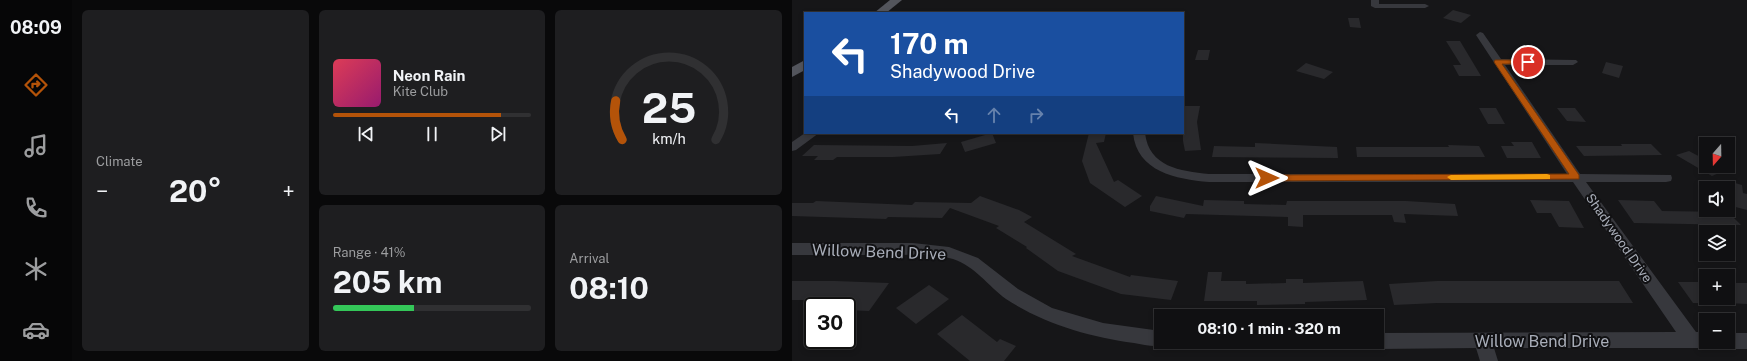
<!DOCTYPE html>
<meta charset="utf-8">
<style>
body{margin:0;font-family:"Public Sans",sans-serif;background:#1e1e20;color:#f1f3f6;height:100vh;display:flex;flex-direction:column;font-size:15px;white-space:nowrap}
*{box-sizing:border-box;margin:0}
p{font-size:13px;color:#9c9d9f}
.icon{flex:none;width:22px;height:22px;fill:none;stroke:currentColor;stroke-width:2;stroke-linecap:round;stroke-linejoin:round}
.map{position:relative;flex:1;overflow:hidden}
.panel{display:flex;flex-direction:column;gap:10px;padding:10px;background:#09090a;width:720px}
.panel>*{flex:none}
.hud{position:absolute;left:12px;top:12px;width:380px;height:122px;border-radius:0px;box-shadow:0 2px 6px #0003,0 0 0 1px #303032;background:#1a4fa0;color:#fff;overflow:hidden}
.needle{width:26px;rotate:200deg}
.fabs{position:absolute;left:907px;top:137px;display:grid;gap:8px}
.fabs a{display:grid;place-items:center;width:36px;height:36px;border-radius:0px;background:#101012;box-shadow:0 2px 6px #0003,0 0 0 1px #303032;font-size:20px}
.speed{position:absolute;left:12px;top:297px;display:flex;gap:8px;font-size:20px;font-weight:700;text-align:center}
.speed>*{display:grid;place-content:center;width:52px;height:52px;border-radius:50%;background:#101012;box-shadow:0 2px 6px #0003,0 0 0 1px #303032;line-height:1}
.speed .limit{border:2px solid #111;border-radius:6px;background:#fff;color:#111}
.pin{position:absolute;display:grid;place-items:center;width:34px;height:34px;color:#fff;margin:-17px;border:2px solid #fff;border-radius:50%;box-shadow:0 1px 4px #0007}
.me{position:absolute;width:44px;margin:-22px;rotate:90deg;stroke-linejoin:round;filter:drop-shadow(0 0 3px #0008)}
.turn{display:flex;align-items:center;gap:14px;height:84px;padding:0 20px;font-size:18px}
.turn .icon{width:52px;height:52px;stroke-width:2.5}
.turn b{display:block;font-size:28px;line-height:34px}
.lanes{display:flex;align-items:center;height:38px;padding:0 20px;background:#0003;justify-content:center;gap:20px;direction:ltr}
.lanes .off{opacity:.35}
.big{font-size:30px;font-weight:700;line-height:1.1}
.panel .tile{flex:1;display:flex;flex-direction:column;justify-content:center;gap:6px;min-width:0;padding:0 14px;border-radius:6px;background:#1e1e20}
.panel .dial{align-items:center;gap:0}
.dial svg{height:104px;overflow:visible;fill:none;stroke:#303032;stroke-width:7;stroke-linecap:round;text-anchor:middle}
.dial text{fill:#f1f3f6;stroke:none}
.song{display:flex;align-items:center;gap:12px}
.cover{width:48px;height:48px;border-radius:6px;background:linear-gradient(135deg,hsl(350 70% 55%),hsl(320 70% 35%))}
.played{height:4px;border-radius:2px;background:linear-gradient(90deg,#b45309 85%,#303032 85%)}
.keys{display:flex;justify-content:space-around;direction:ltr}
.heat{display:flex;justify-content:space-between;align-items:center;font-size:22px;direction:ltr}
.charge{height:6px;border-radius:3px;background:linear-gradient(90deg,#34c759 41%,#303032 0)}
.panel .tiles{flex:1;display:grid;gap:10px;grid-template-columns:repeat(3,1fr)}
.tile:first-child{grid-row:span 2}
.trip{position:absolute;left:362px;top:309px;width:230px;height:40px;border-radius:0px;background:#101012;box-shadow:0 2px 6px #0003,0 0 0 1px #303032;font-weight:700;line-height:40px;text-align:center}
main{display:flex;flex:1;min-height:0}
.dock{display:flex;flex-direction:column;width:72px;justify-content:space-around;align-items:center;background:#060607;color:#9c9d9f}
.dock .icon{width:28px;height:28px}
.dock .current{color:#b45309}
.dock b{font-size:18px;color:#f1f3f6}
.map>svg:first-child{display:block}
.building{fill:#29292c}
.lines{fill:none;stroke-linecap:round;stroke-linejoin:round}
.minor{fill:#37383d;fill-rule:evenodd}
.major{fill:#53555c;fill-rule:evenodd}
.route{fill:#b45309;stroke:#753606}
.slow{fill:#f59e0b}
.labels{text-anchor:middle;dominant-baseline:central;stroke-width:4;stroke-linejoin:round;paint-order:stroke}
.street-label{font-size:13px;fill:#a8adb8;stroke:#111113}
.near-street-label{font-size:16px;fill:#a8adb8;stroke:#111113}
</style>
<main>
<nav class="dock">
<b>08:09</b>
<svg class="icon current" aria-label="directions" viewBox="0 0 24 24"><path d="M12 3l9 9-9 9-9-9zM9 14v-3h6M13 9l2 2-2 2"/></svg>
<svg class="icon" aria-label="music" viewBox="0 0 24 24"><path d="M9 18V5l10-2v13"/><circle cx="6" cy="18" r="3"/><circle cx="16" cy="16" r="3"/></svg>
<svg class="icon" aria-label="phone" viewBox="0 0 24 24"><path d="M5 4h4l2 5-3 2q2 4 5 5l2-3 5 2v4C11 20 4 13 5 4z"/></svg>
<svg class="icon" aria-label="climate" viewBox="0 0 24 24"><path d="M12 3v18M4 7l16 10M4 17L20 7"/></svg>
<svg class="icon" aria-label="car" viewBox="0 0 24 24"><path d="M5 17H2v-5l4-1 3-4h7l3 4 3 1v5h-3M9 17h6M6 11h13"/><circle cx="7" cy="17" r="2"/><circle cx="17" cy="17" r="2"/></svg>
</nav>
<section class="panel">
<div class="tiles">
<div class="tile"><p>Climate</p>
<div class="heat"><a>−</a><b class="big">20°</b><a>+</a></div>
</div>
<div class="tile">
<div class="song"><i class="cover"></i><div><b>Neon Rain</b><p>Kite Club</p></div></div>
<div class="played"></div>
<div class="keys"><svg class="icon" aria-label="previous" viewBox="0 0 24 24"><path d="M18 5L8 12l10 7zM5 5v14"/></svg><svg class="icon" aria-label="pause" viewBox="0 0 24 24"><path d="M8 5v14M16 5v14"/></svg><svg class="icon" aria-label="next" viewBox="0 0 24 24"><path d="M6 5l10 7-10 7zM19 5v14"/></svg></div>
</div>
<div class="tile dial"><svg viewBox="0 0 100 80">
<path d="M14 69A42 42 0 1 1 86 69"/>
<path d="M14 69A42 42 0 0 1 9 39" stroke="#b45309"/>
<text x="50" y="56" font-size="32" font-weight="700">25</text>
<text x="50" y="72" font-size="11">km/h</text>
</svg></div>
<div class="tile"><p>Range · 41%</p><b class="big">205 km</b><div class="charge"></div></div>
<div class="tile"><p>Arrival</p><b class="big">08:10</b></div>
</div>
</section>
<div class="map">
<svg width="955" height="361" viewBox="0 0 955 361">
<rect width="100%" height="100%" fill="#161618"/>
<g class="building">
<path d="M661 10 679 15 669 23 651 18Z"/>
<path d="M556 18H567L569 28 558 27Z"/>
<path d="M654 41H668L689 76H667L661 65H669Z"/>
<path d="M406 50H418L416 60H403Z"/>
<path d="M814 62 831 66 827 78 810 73Z"/>
<path d="M514 63 541 72 532 79 504 71Z"/>
<path d="M391 106H408L405 122 409 150 393 151 391 141Z"/>
<path d="M687 108H704L713 124H696Z"/>
<path d="M765 108H783L794 122 775 121Z"/>
<path d="M200 133 204 143 173 152 169 142Z"/>
<path d="M297 133H314L312 142 304 143 322 182 326 180 350 196 333 207 298 183 290 161Z"/>
<path d="M719 142H740L749 158H715L709 146H722Z"/>
<path d="M155 143 148 154 101 157H45L41 160H22L26 156H10L22 145 120 146Z"/>
<path d="M463 143 545 147 546 158 420 157 422 146 463 147Z"/>
<path d="M829 144H859L870 155 792 156 784 146H830Z"/>
<path d="M656 145 687 146 693 157H565L564 147H657Z"/>
<path d="M897 151 914 160V166H943L920 176 884 155Z"/>
<path d="M936 181 950 185 951 193 955 194V210L936 205Z"/>
<path d="M188 196 227 210 240 217 232 222 284 254 280 256 338 277 339 275 386 281 379 300 329 294 266 271 234 248 235 247 204 228 207 226 158 208 150 218 96 217 94 219 0 216V203H21L24 201 120 205 123 202 179 203Z"/>
<path d="M364 196 411 206 412 200 452 201V204L494 205 495 201H614L663 204 666 216 612 214 614 223 602 222 600 215H511V227L496 226V217L394 214 392 218 358 211V206Z"/>
<path d="M738 200 777 201 792 228 767 227 759 213H745Z"/>
<path d="M826 200 862 201 870 211 936 212 949 225 842 223Z"/>
<path d="M416 272H430L429 281H454V284L494 283V279H511V283L571 281 575 300 513 302V304L465 305V301H412Z"/>
<path d="M0 281H43L97 283 77 311 55 310V306H48L50 304 35 303 38 300H0Z"/>
<path d="M645 281H827L841 303H645L602 305 597 284Z"/>
<path d="M886 282H914V303H901Z"/>
<path d="M936 283H955V304L936 303Z"/>
<path d="M137 285 157 299 124 324 104 308Z"/>
<path d="M170 315 205 342 208 339 224 346 212 361H178L145 334Z"/>
</g>
<g class="lines">
<g class="minor">
<path d="M579 0H587V4H633L637 6 633 8H583L579 6Z"/>
<path d="M688 32 691 33 709 59 784 60 786 62 781 65H713L788 174 879 175 880 178 879 181 874 182H794L904 332H914V342H922L920 345 914 348H702L706 361H688L684 348 585 349 579 346 577 342H585V333L884 332 781 182H417C384 179 345 172 341 133H353C357 167 388 171 417 174H775L684 35Z"/>
<path d="M13 133H27L4 150 0 151V142Z"/>
<path d="M0 243H121L157 247 186 258 226 289 260 308 311 323 369 331V342H376L375 344C365 348 353 345 342 343 298 337 252 324 214 299 196 286 183 266 161 259 139 253 114 255 91 255 61 255 30 255 0 255Z"/>
<path d="M936 333H955V349H936L930 346 928 342H936Z"/>
</g>
<g class="major">
<path d="M98 0H110L94 13H82Z"/>
<path d="M13 60V70L0 77V67Z"/>
</g>
</g>
<path class="route" d="M703 60H738L739 62 736 64H710L787 175V179L475 181 470 178 475 175 777 174 702 62Z"/>
<path class="slow" d="M755 174 758 175V179L659 180 655 177 659 175Z"/>
<g class="labels">
<g class="street-label">
<text transform="translate(827 238) rotate(55)">Shadywood Drive</text>
</g>
<g class="near-street-label">
<text transform="translate(87 252) rotate(2)">Willow Bend Drive</text>
<text x="750" y="341">Willow Bend Drive</text>
</g>
</g>
</svg>
<div class="fabs">
<a><svg class="needle" viewBox="-14 -14 28 28"><path d="M0-13l5 13h-10z" fill="#e53935"/><path d="M0 13l5-13h-10z" fill="#9c9d9f"/></svg></a>
<a><svg class="icon" aria-label="sound" viewBox="0 0 24 24"><path d="M4 9h4l5-4v14l-5-4H4zM17 9q2 3 0 6"/></svg></a>
<a><svg class="icon" aria-label="layers" viewBox="0 0 24 24"><path d="M12 4l9 5-9 5-9-5zM3 14l9 5 9-5"/></svg></a>
<a>+</a>
<a>−</a>
</div>
<div class="speed"><div class="limit">30</div></div>
<div class="pin" style="left:736px;top:62px;background:#d93025"><svg class="icon" aria-label="arrive" viewBox="0 0 24 24"><path d="M6 21V4h12l-3 4 3 4H6"/></svg></div>
<svg class="me" style="left:475px;top:178px" viewBox="-20 -20 40 40"><path d="M0-17L14 15 0 8-14 15z" fill="#b45309" stroke="#fff" stroke-width="4"/></svg>
<div class="trip">08:10 · 1 min · 320 m</div>
<div class="hud">
<div class="turn"><svg class="icon" aria-label="left" viewBox="0 0 24 24"><path d="M17 20v-9H6M10 6l-5 5 5 5"/></svg><div><b>170 m</b>Shadywood Drive</div></div>
<div class="lanes"><svg class="icon" aria-label="left" viewBox="0 0 24 24"><path d="M17 20v-9H6M10 6l-5 5 5 5"/></svg><svg class="icon off" aria-label="ahead" viewBox="0 0 24 24"><path d="M12 20V5M6 11l6-6 6 6"/></svg><svg class="icon off" aria-label="right" viewBox="0 0 24 24"><path d="M7 20v-9h11M14 6l5 5-5 5"/></svg></div>
</div>
</div>
</main>
